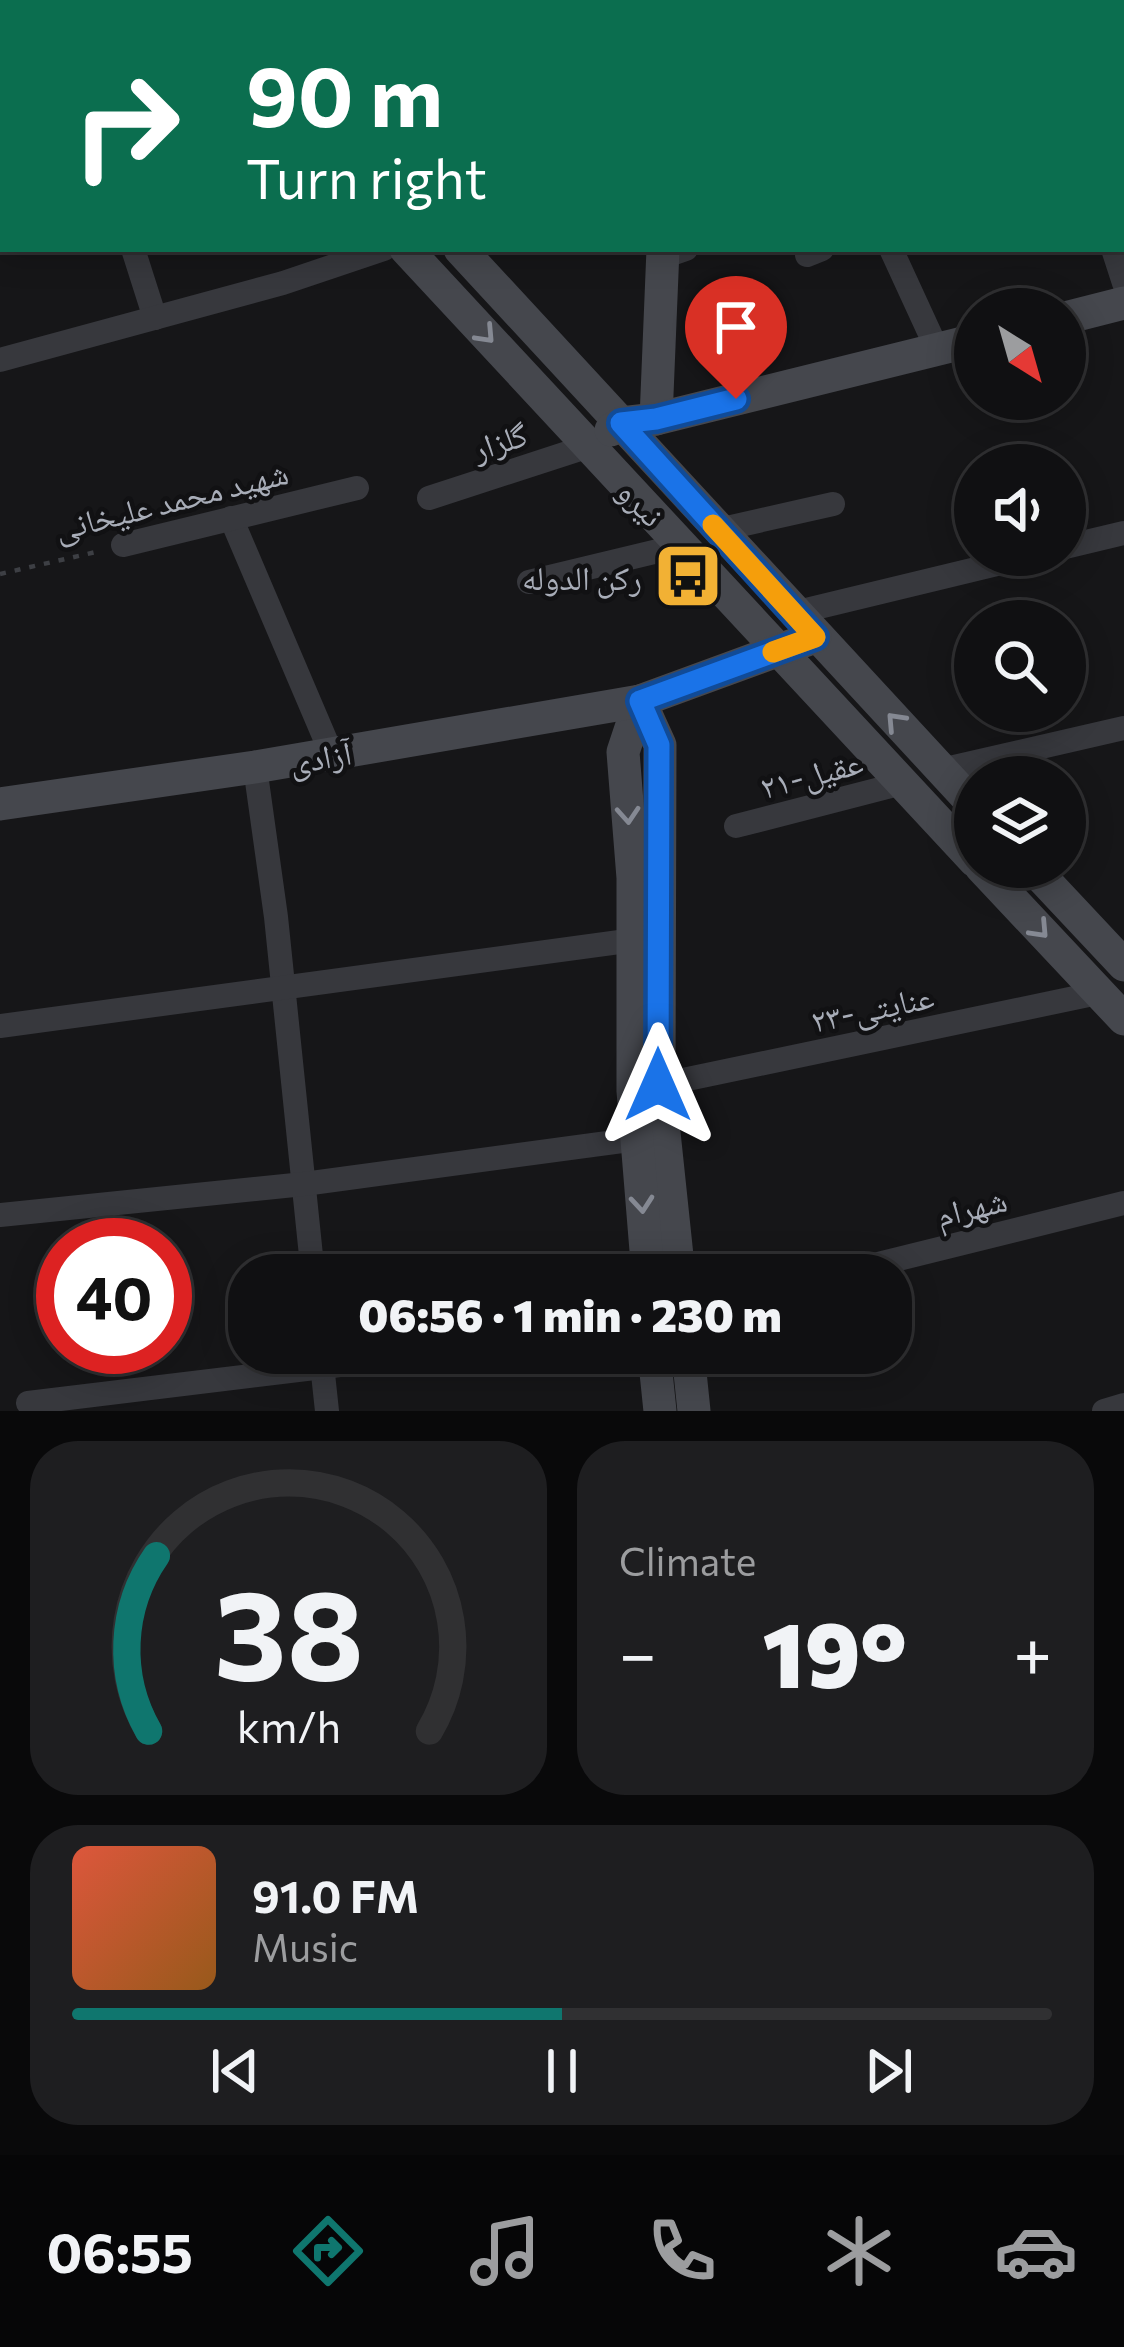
<!DOCTYPE html>
<meta charset="utf-8">
<style>
body{margin:0;font-family:Commissioner,"Noto Naskh Arabic",sans-serif;background:#1e1e20;color:#f1f3f6;height:100vh;display:flex;flex-direction:column;font-size:45px;white-space:nowrap}
*{box-sizing:border-box;margin:0}
p{font-size:39px;color:#9c9d9f}
.icon{flex:none;width:66px;height:66px;fill:none;stroke:currentColor;stroke-width:2;stroke-linecap:round;stroke-linejoin:round}
.map{position:relative;height:1411px;overflow:hidden}
.panel{display:flex;flex-direction:column;gap:30px;padding:30px;background:#09090a;flex:1}
.panel>*{flex:none}
.guide{position:absolute;left:0px;top:0px;width:1125px;height:252px;box-shadow:0 6px 30px #0003,0 0 0 3px #303032;background:#0b6e4f;color:#fff;overflow:hidden}
.needle{width:78px;rotate:143deg}
.controls{position:absolute;left:954px;top:288px;display:grid;gap:24px}
.controls a{display:grid;place-items:center;width:132px;height:132px;border-radius:50%;background:#101012;box-shadow:0 6px 30px #0003,0 0 0 3px #303032;font-size:60px}
.speed{position:absolute;left:36px;top:1218px;display:flex;gap:24px;font-size:60px;font-weight:700;text-align:center}
.speed>*{display:grid;place-content:center;width:156px;height:156px;border-radius:50%;background:#101012;box-shadow:0 6px 30px #0003,0 0 0 3px #303032;line-height:1}
.speed .limit{border:18px solid #d22;background:#fff;color:#111}
.pin{position:absolute;display:grid;place-items:center;width:102px;height:102px;color:#fff;margin:-123px -51px;border-radius:50% 50% 50% 0;rotate:-45deg;box-shadow:0 0 12px #0007}
.pin .icon{rotate:45deg}
.me{position:absolute;width:132px;margin:-66px;rotate:0deg;stroke-linejoin:round;filter:drop-shadow(0 0 9px #0008)}
.turn{display:flex;align-items:center;gap:42px;height:252px;padding:0 48px;font-size:54px}
.turn .icon{width:156px;height:156px;stroke-width:2.5}
.turn b{display:block;font-size:84px;line-height:102px}
.big{font-size:90px;font-weight:800;line-height:1.1}
.panel .tile{flex:1;display:flex;flex-direction:column;justify-content:center;gap:18px;min-width:0;padding:0 42px;border-radius:48px;background:#1e1e20}
.panel .dial{align-items:center;gap:0}
.dial svg{height:312px;overflow:visible;fill:none;stroke:#303032;stroke-width:7;stroke-linecap:round;text-anchor:middle}
.dial text{fill:#f1f3f6;stroke:none}
.song{display:flex;align-items:center;gap:36px}
.cover{width:144px;height:144px;border-radius:18px;background:linear-gradient(135deg,hsl(10 70% 55%),hsl(30 70% 35%))}
.played{height:12px;border-radius:6px;background:linear-gradient(90deg,#0f766e 50%,#303032 50%)}
.keys{display:flex;justify-content:space-around;direction:ltr}
.heat{display:flex;justify-content:space-between;align-items:center;font-size:66px;direction:ltr}
.panel .tiles{flex:1;display:grid;gap:30px;grid-template-columns:1fr 1fr}
.tile:last-child{grid-column:span 2}
.trip{position:absolute;left:228px;top:1254px;width:684px;height:120px;border-radius:48px;background:#101012;box-shadow:0 6px 30px #0003,0 0 0 3px #303032;font-weight:800;line-height:120px;text-align:center}
.menu{display:flex;height:192px;justify-content:space-around;align-items:center;background:#060607;color:#9c9d9f}
.menu .icon{width:84px;height:84px}
.menu .on{color:#0f766e}
.menu b{font-size:54px;color:#f1f3f6}
.map>svg:first-child{display:block}
.lines{fill:none;stroke-linecap:round;stroke-linejoin:round}
.path{stroke:#3d3f44;stroke-width:4.5;stroke-dasharray:6 9;stroke-linecap:butt}
.street{stroke:#37383d;stroke-width:24}
.secondary{stroke:#45474d;stroke-width:33}
.oneway{stroke:#858993}
.route-casing{stroke:#114b97;stroke-width:30}
.route{stroke:#1a73e8;stroke-width:21}
.slow{stroke:#f59e0b;stroke-width:21}
.labels{text-anchor:middle;dominant-baseline:central;stroke-width:9;stroke-linejoin:round;paint-order:stroke}
.street-label{font-size:33px;fill:#a8adb8;stroke:#111113}
.poi-label{font-size:33px;fill:#a8adb8;stroke:#111113;text-anchor:end}
</style>
<div class="map">
<svg width="1124" height="1411" viewBox="0 0 1124 1411">
<rect width="100%" height="100%" fill="#161618"/>
<g class="lines">
<path class="path" d="M0 574 100 551"/>
<g class="street">
<path d="M444 0 446 3"/>
<path d="M1050 0 1051 3"/>
<path d="M692 3 700 0"/>
<path d="M841 3 843 0"/>
<path d="M1122 3H1124"/>
<path d="M0 161 3 160"/>
<path d="M133 249 155 318"/>
<path d="M891 249 937 349"/>
<path d="M1113 249 1124 283"/>
<path d="M807 255 822 249"/>
<path d="M663 257 686 249"/>
<path d="M0 360 283 283 384 249"/>
<path d="M429 498 589 446"/>
<path d="M231 518 332 755"/>
<path d="M718 530 833 504"/>
<path d="M123 545 357 488"/>
<path d="M1065 547 1124 533"/>
<path d="M529 582 683 545"/>
<path d="M794 613 1034 555"/>
<path d="M255 767 276 917 313 1275"/>
<path d="M941 770 1124 728"/>
<path d="M736 826 903 783"/>
<path d="M0 1026 634 940"/>
<path d="M659 1085 1098 993"/>
<path d="M0 1215 304 1184 637 1139"/>
<path d="M834 1275 1124 1203"/>
<path d="M321 1355 327 1411"/>
<path d="M28 1403 439 1353"/>
<path d="M1104 1411 1124 1405"/>
</g>
<g class="secondary">
<path d="M174 0 177 3"/>
<path d="M230 0 233 3"/>
<path d="M618 0 619 3"/>
<path d="M406 249 975 861"/>
<path d="M460 249 975 806"/>
<path d="M1065 318 1124 303"/>
<path d="M656 419 663 249"/>
<path d="M611 430 621 423 656 419 975 340"/>
<path d="M640 701 660 745 659 1085 679 1275"/>
<path d="M640 701 623 752 633 878V1091L648 1275"/>
<path d="M0 804 255 767 640 701 815 637"/>
<path d="M981 867 1124 1019"/>
<path d="M1032 867 1124 965"/>
<path d="M654 1353 660 1411"/>
<path d="M688 1353 694 1411"/>
</g>
</g>
<defs><path id="oneway-chevron" d="M-2-3.5L2.5 0L-2 3.5" fill="none" stroke-width="1.6" stroke-linecap="round" stroke-linejoin="round" transform="scale(3)"/></defs>
<g class="oneway">
<use href="#oneway-chevron" transform="translate(486 335) rotate(47)"/>
<use href="#oneway-chevron" transform="translate(895 721) rotate(-133)"/>
<use href="#oneway-chevron" transform="translate(628 815) rotate(86)"/>
<use href="#oneway-chevron" transform="translate(1040 930) rotate(47)"/>
<use href="#oneway-chevron" transform="translate(642 1204) rotate(85)"/>
</g>
<g class="lines">
<defs>
<path id="route" d="M658 1085 659 745 640 701 815 637 621 423 656 419 736 399"/>
</defs>
<use href="#route" class="route-casing"/>
<use href="#route" class="route"/>
<path class="slow" d="M713 525 815 637 773 652"/>
</g>
<defs>
<symbol id="bus-square" viewBox="-11 -11 22 22"><rect x="-9" y="-9" width="18" height="18" rx="4" fill="#f2b134" stroke="#111113"/><path d="M-5-6H5V4H4V6H2V4H-2V6H-4V4H-5ZM-3.5-4V0h7V-4ZM-3.5 1.2v1.5H-2V1.2ZM2 1.2v1.5H3.5V1.2Z" fill="#111"/></symbol>
</defs>
<g fill-rule="evenodd">
<use href="#bus-square" x="650" y="538" width="76" height="76"/>
</g>
<g class="labels">
<g class="street-label">
<text transform="translate(499 440) rotate(-18)">گلزار</text>
<text transform="translate(171 499) rotate(-14)">شهید محمد علیخانی</text>
<text transform="translate(642 502) rotate(46)">نیرو</text>
<text transform="translate(320 756) rotate(-10)">آزادی</text>
<text transform="translate(811 773) rotate(-15)">۲۱-عقیل</text>
<text transform="translate(872 1007) rotate(-12)">۲۳-عنایتی</text>
<text transform="translate(971 1206) rotate(-14)">شهرام</text>
</g>
<g class="poi-label">
<text x="642" y="576">رکن الدوله</text>
</g>
</g>
</svg>
<div class="controls">
<a><svg class="needle" viewBox="-14 -14 28 28"><path d="M0-13l5 13h-10z" fill="#e53935"/><path d="M0 13l5-13h-10z" fill="#9c9d9f"/></svg></a>
<a><svg class="icon" aria-label="sound" viewBox="0 0 24 24"><path d="M4 9h4l5-4v14l-5-4H4zM17 9q2 3 0 6"/></svg></a>
<a><svg class="icon" aria-label="search" viewBox="0 0 24 24"><circle cx="10" cy="10" r="6"/><path d="M15 15l6 6"/></svg></a>
<a><svg class="icon" aria-label="layers" viewBox="0 0 24 24"><path d="M12 4l9 5-9 5-9-5zM3 14l9 5 9-5"/></svg></a>
</div>
<div class="speed"><div class="limit">40</div></div>
<div class="pin" style="left:736px;top:399px;background:#d93025"><svg class="icon" aria-label="arrive" viewBox="0 0 24 24"><path d="M6 21V4h12l-3 4 3 4H6"/></svg></div>
<svg class="me" style="left:658px;top:1085px" viewBox="-20 -20 40 40"><path d="M0-17L14 15 0 8-14 15z" fill="#1a73e8" stroke="#fff" stroke-width="4"/></svg>
<div class="trip">06:56 · 1 min · 230 m</div>
<div class="guide">
<div class="turn"><svg class="icon" aria-label="right" viewBox="0 0 24 24"><path d="M7 20v-9h11M14 6l5 5-5 5"/></svg><div><b>90 m</b>Turn right</div></div>
</div>
</div>
<section class="panel">
<div class="tiles">
<div class="tile dial"><svg viewBox="0 0 100 80">
<path d="M14 69A42 42 0 1 1 86 69"/>
<path d="M14 69A42 42 0 0 1 16 24" stroke="#0f766e"/>
<text x="50" y="56" font-size="32" font-weight="700">38</text>
<text x="50" y="72" font-size="11">km/h</text>
</svg></div>
<div class="tile"><p>Climate</p>
<div class="heat"><a>−</a><b class="big">19°</b><a>+</a></div>
</div>
<div class="tile">
<div class="song"><i class="cover"></i><div><b>91.0 FM</b><p>Music</p></div></div>
<div class="played"></div>
<div class="keys"><svg class="icon" aria-label="previous" viewBox="0 0 24 24"><path d="M18 5L8 12l10 7zM5 5v14"/></svg><svg class="icon" aria-label="pause" viewBox="0 0 24 24"><path d="M8 5v14M16 5v14"/></svg><svg class="icon" aria-label="next" viewBox="0 0 24 24"><path d="M6 5l10 7-10 7zM19 5v14"/></svg></div>
</div>
</div>
</section>
<nav class="menu">
<b>06:55</b>
<svg class="icon on" aria-label="directions" viewBox="0 0 24 24"><path d="M12 3l9 9-9 9-9-9zM9 14v-3h6M13 9l2 2-2 2"/></svg>
<svg class="icon" aria-label="music" viewBox="0 0 24 24"><path d="M9 18V5l10-2v13"/><circle cx="6" cy="18" r="3"/><circle cx="16" cy="16" r="3"/></svg>
<svg class="icon" aria-label="phone" viewBox="0 0 24 24"><path d="M5 4h4l2 5-3 2q2 4 5 5l2-3 5 2v4C11 20 4 13 5 4z"/></svg>
<svg class="icon" aria-label="climate" viewBox="0 0 24 24"><path d="M12 3v18M4 7l16 10M4 17L20 7"/></svg>
<svg class="icon" aria-label="car" viewBox="0 0 24 24"><path d="M5 17H2v-5l4-1 3-4h7l3 4 3 1v5h-3M9 17h6M6 11h13"/><circle cx="7" cy="17" r="2"/><circle cx="17" cy="17" r="2"/></svg>
</nav>
